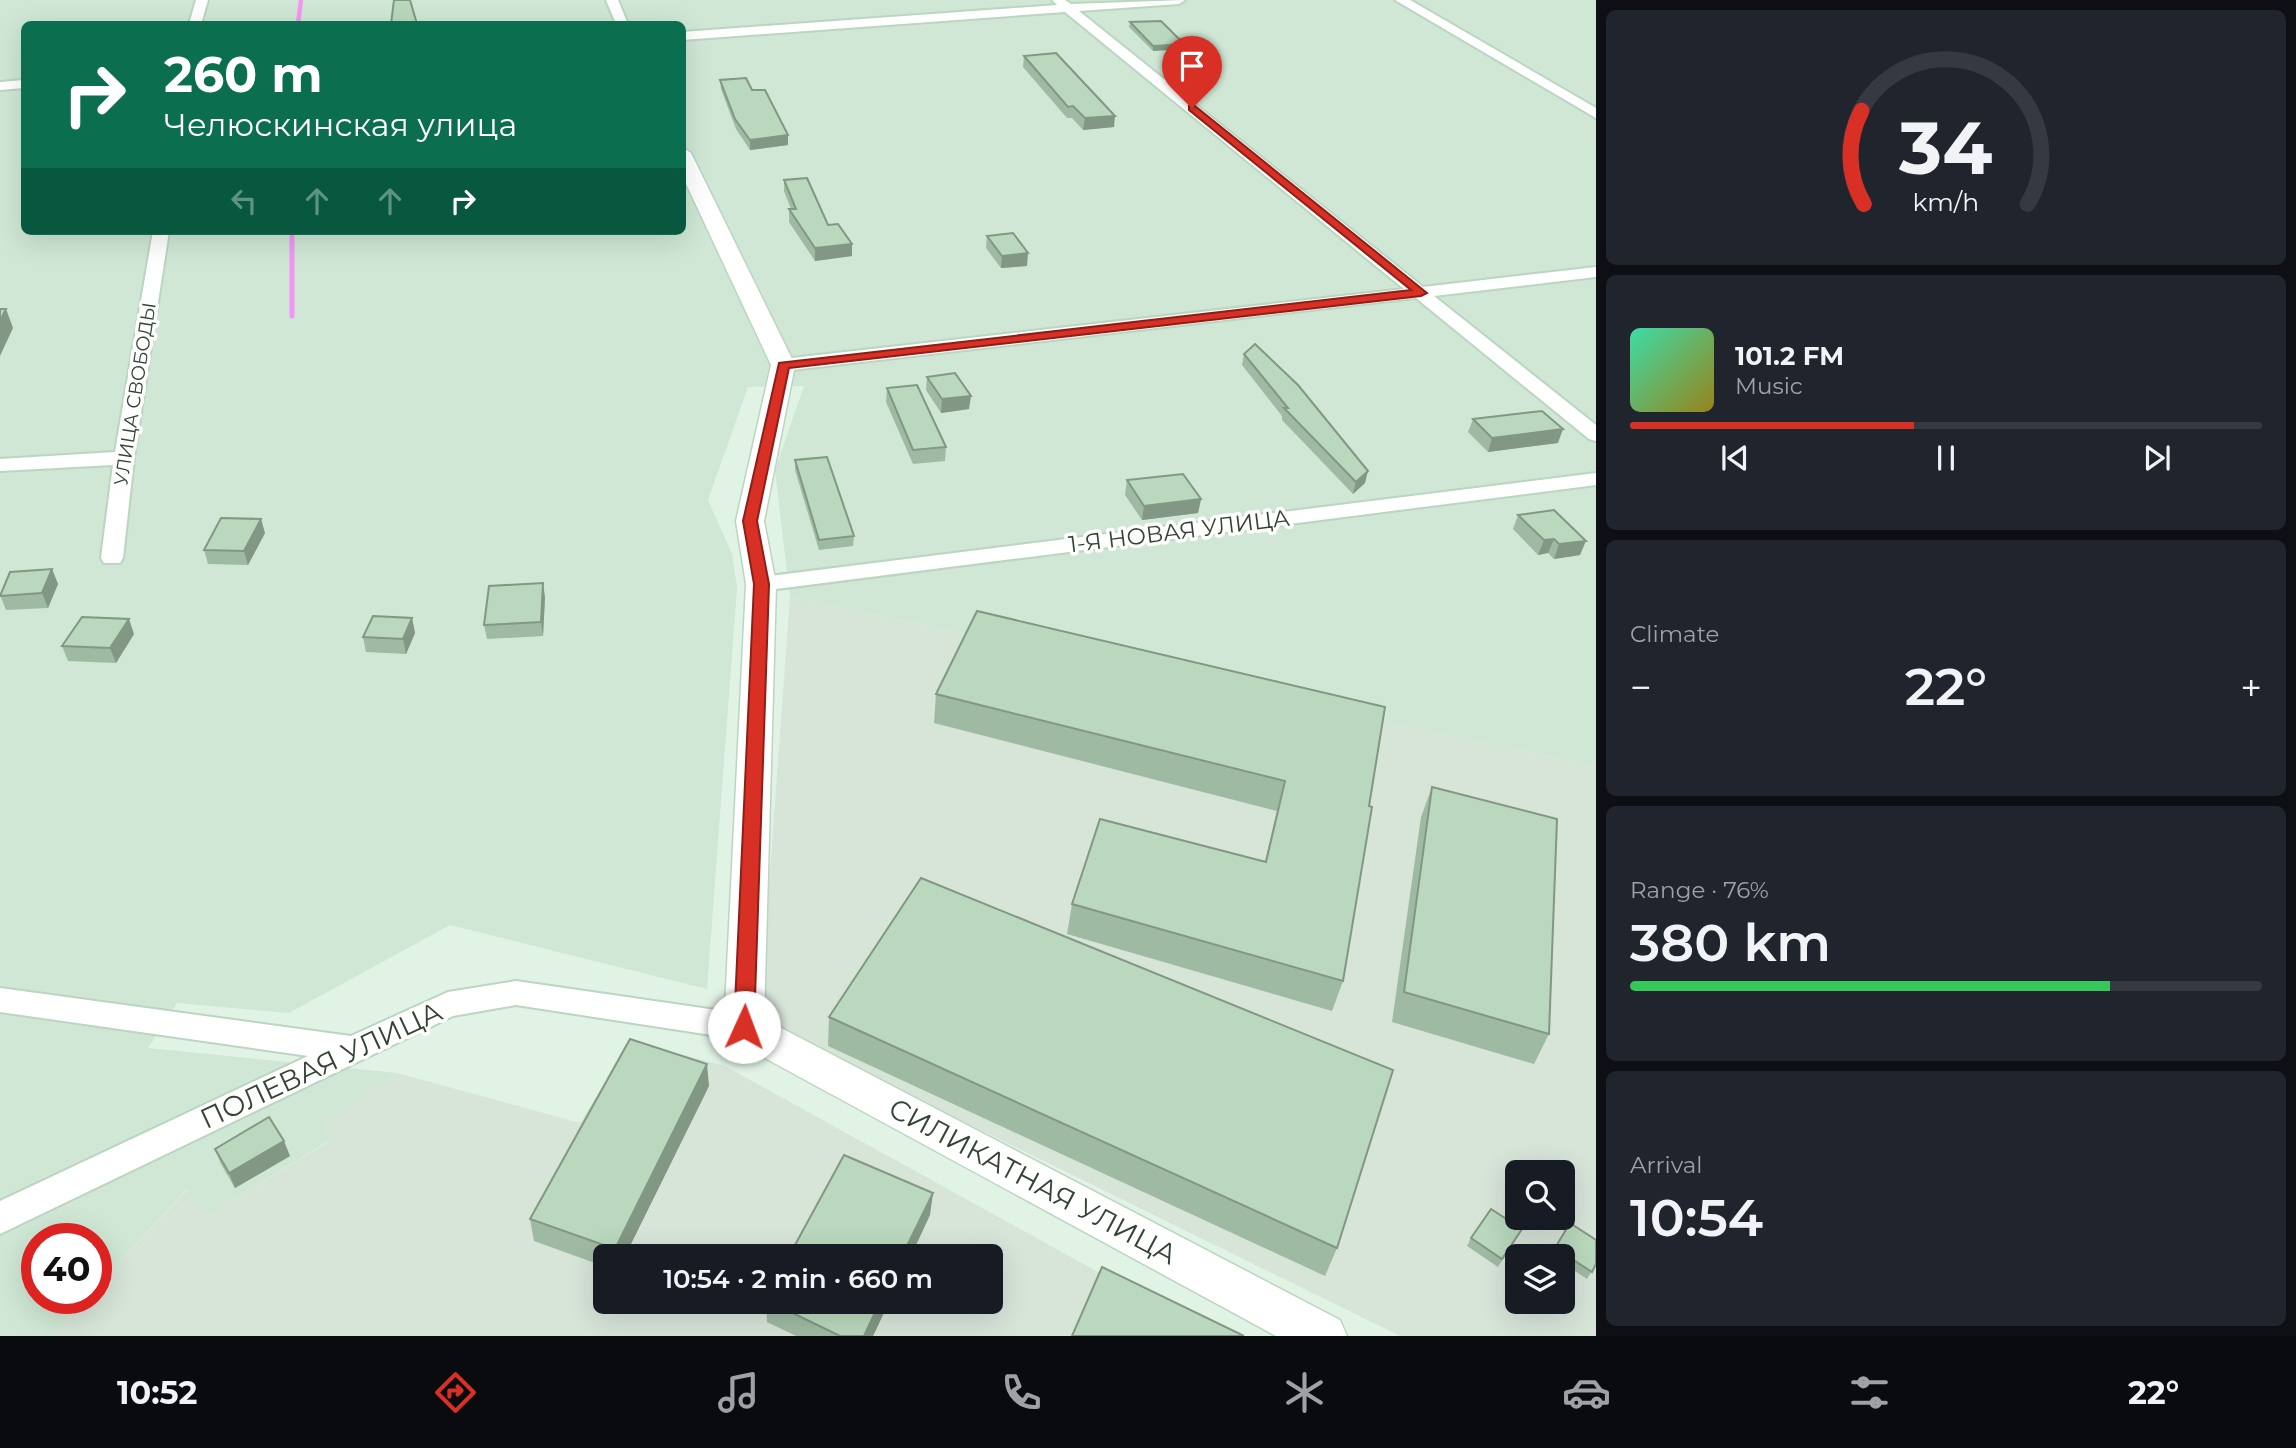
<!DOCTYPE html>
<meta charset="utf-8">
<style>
body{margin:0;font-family:Montserrat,sans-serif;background:#20242c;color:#f1f3f6;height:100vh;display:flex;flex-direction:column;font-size:26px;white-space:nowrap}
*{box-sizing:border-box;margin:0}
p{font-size:23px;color:#9ea1a6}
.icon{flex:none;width:38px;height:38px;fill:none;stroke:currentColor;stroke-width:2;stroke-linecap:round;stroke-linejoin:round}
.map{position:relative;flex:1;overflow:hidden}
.drawer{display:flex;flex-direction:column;gap:10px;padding:10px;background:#0d0f14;width:700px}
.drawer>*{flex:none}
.banner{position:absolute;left:21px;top:21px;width:665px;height:214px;border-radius:10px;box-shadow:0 7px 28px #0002;background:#0b6e4f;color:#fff;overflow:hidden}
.fabs{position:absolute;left:1505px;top:1160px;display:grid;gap:14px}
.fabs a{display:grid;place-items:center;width:70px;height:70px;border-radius:10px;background:#171b24;box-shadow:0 7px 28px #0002;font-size:35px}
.speed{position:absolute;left:21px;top:1223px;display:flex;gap:14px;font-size:35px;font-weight:700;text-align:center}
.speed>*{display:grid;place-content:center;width:91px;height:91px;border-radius:50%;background:#171b24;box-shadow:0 7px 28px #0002;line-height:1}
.speed .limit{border:10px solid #d22;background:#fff;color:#111}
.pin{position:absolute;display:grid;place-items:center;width:60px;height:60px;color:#fff;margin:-72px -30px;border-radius:50% 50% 50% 0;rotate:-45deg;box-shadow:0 0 7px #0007}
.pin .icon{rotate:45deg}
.me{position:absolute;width:77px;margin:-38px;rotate:2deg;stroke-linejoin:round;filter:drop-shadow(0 0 5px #0008)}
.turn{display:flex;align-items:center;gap:24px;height:147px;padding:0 28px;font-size:32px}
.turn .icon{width:91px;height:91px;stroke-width:2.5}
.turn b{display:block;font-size:49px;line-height:60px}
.lanes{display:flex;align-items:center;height:66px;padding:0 28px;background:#0003;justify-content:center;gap:35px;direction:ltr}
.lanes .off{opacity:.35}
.big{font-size:52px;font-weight:600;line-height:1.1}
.drawer .tile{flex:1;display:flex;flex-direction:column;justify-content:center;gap:10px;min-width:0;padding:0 24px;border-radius:10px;background:#20242c}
.drawer .dial{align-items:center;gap:0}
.dial svg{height:182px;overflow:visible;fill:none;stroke:#363941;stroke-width:7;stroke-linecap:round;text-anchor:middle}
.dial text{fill:#f1f3f6;stroke:none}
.song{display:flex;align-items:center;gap:21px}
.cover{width:84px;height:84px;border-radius:10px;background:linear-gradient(135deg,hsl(160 70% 55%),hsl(50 70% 35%))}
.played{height:7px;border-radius:4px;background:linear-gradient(90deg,#d93025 45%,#363941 45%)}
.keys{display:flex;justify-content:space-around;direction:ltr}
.heat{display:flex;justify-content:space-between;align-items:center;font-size:38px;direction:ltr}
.charge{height:10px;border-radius:5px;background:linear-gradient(90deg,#34c759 76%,#363941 0)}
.trip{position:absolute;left:593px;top:1244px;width:410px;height:70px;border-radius:10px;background:#171b24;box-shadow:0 7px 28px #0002;font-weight:600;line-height:70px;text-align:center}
.dock{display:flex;height:112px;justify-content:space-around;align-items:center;background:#090b0e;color:#9ea1a6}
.dock .icon{width:49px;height:49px}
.dock .active{color:#d93025}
.dock b{font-size:32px;color:#f1f3f6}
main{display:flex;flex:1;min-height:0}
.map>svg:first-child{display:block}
.residential{fill:#cfe7d4;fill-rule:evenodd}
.industrial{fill:#d7e4d8;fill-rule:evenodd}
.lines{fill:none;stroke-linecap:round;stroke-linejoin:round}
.stream-far1{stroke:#f097f6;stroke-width:4.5}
.stream{stroke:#f097f6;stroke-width:5}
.minor-casing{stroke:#bad6c0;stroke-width:4}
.tertiary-casing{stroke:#bad6c0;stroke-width:3}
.minor{fill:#fff;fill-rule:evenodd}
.tertiary{fill:#fff;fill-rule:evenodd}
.wall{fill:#9fbaa3}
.shaded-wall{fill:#829784}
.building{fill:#b9d8bd;stroke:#829784;stroke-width:2}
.route{fill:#d93025;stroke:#8d1f18;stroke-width:2}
.labels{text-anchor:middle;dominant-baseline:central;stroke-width:7;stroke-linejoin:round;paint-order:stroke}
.far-street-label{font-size:19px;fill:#324434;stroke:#fff}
.street-label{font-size:23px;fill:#324434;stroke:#fff}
.near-street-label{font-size:28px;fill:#324434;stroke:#fff}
</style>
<main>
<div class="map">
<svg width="1596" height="1336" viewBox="0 0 1596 1336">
<rect width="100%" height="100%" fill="#e1f3e5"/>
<path class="residential" d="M0 0H1596V766L790 597 775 470 804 386 748 387 708 500 732 554 737 588 707 989 450 925 289 1013 177 1003 148 1048 397 1073 324 1121 328 1141 208 1215 186 1190 96 1287V1239H37V1298L86 1299 51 1336H0ZM24 24H682V231H24Z"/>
<g class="industrial">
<path d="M790 597 1596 766V1336H1400L759 1021ZM1517 1172H1563V1218H1517ZM1517 1256H1563V1302H1517Z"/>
<path d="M630 1041 725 1066 1214 1336H51L86 1299 96 1298V1287L187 1190 208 1215 328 1142 324 1121 397 1073 580 1123ZM606 1256H990V1302H606Z"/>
</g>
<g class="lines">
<path class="stream-far1" d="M298 24 301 0"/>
<path class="stream" d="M292 231V316"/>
<defs>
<g id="minor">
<path d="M196 0H208L201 24H189Z"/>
<path d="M606 0H618L628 24H616Z"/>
<path d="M1052 0H1065L1071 4 1185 0 1179 4 1079 11 1423 287 1596 267V277L1434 296 1596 425V441L1589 439 1416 298 783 371 776 369 774 365 776 361 783 359 1404 289 1065 12 682 40V32L1057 5Z"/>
<path d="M1395 0H1410L1596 108V118Z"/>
<path d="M24 80V88L0 90V82Z"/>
<path d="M153 231H169L134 458 123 558 120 563H104L101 558 113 465 0 471V459L115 452Z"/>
<path d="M1596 473V485L761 591 753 589 750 584 753 579 761 577Z"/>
<path d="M516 981 744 1014 755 1018 760 1027 755 1036 744 1040 516 1005 453 1016 0 1234V1201L308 1056 0 1012V988L351 1036 448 992Z"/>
</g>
<path id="tertiary" d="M682 147 691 153 795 365 764 521 776 584 764 1019 1340 1320 1347 1336H1276L730 1039 724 1027 746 584 736 521 771 365 682 175Z"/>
</defs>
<use href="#minor" class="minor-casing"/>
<use href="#tertiary" class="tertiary-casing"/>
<use href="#minor" class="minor"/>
<use href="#tertiary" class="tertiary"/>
</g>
<g class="wall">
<path d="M1130 22 1184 44 1183 49 1153 51 1129 27Z"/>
<path d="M1024 56 1114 127 1083 130 1072 118H1067L1023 67Z"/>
<path d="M720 80 752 90 788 135V145L750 150 736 129 721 89Z"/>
<path d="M784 180 828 225 852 256 815 261 789 222V209H791L784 191Z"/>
<path d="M987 236 1027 266 1001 268 986 248Z"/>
<path d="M1244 354 1365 483 1353 494 1282 420V416L1242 365Z"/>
<path d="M927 377 969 409 941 413 926 390Z"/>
<path d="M887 388 946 447 945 461 913 464 886 402Z"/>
<path d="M1473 419 1558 443 1488 452 1468 432Z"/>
<path d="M795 460 854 536 853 546 819 550 795 470Z"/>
<path d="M1127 480 1201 499 1198 513 1142 520 1125 495Z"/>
<path d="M1518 515 1580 555 1554 559 1548 553 1538 555 1513 529Z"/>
<path d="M265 533 248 565 208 564 204 550Z"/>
<path d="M52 569 58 584 48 608 6 610 0 595Z"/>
<path d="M545 597 543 636 487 639 484 625Z"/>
<path d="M412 618 415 633 406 654 366 652 363 637Z"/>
<path d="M134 634 116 663 68 661 62 646Z"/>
<path d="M936 694 1385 707 1343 981 1332 1011 1067 934 1072 904 1265 861 1277 811 934 723Z"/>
<path d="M1432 787 1549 1034 1534 1064 1392 1022 1421 817Z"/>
<path d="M829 1017 1337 1248 1325 1276 828 1046Z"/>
<path d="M709 1086 625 1256H606V1267L534 1241 530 1219Z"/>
<path d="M215 1149 290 1156 235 1188 221 1164Z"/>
<path d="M1570 1223 1596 1264 1587 1279 1563 1263V1256H1551Z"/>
<path d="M1522 1229 1498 1267 1467 1246 1471 1238Z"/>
<path d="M766 1302H889L873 1336H796L767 1322Z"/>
</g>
<g class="shaded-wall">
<path d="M1184 44 1183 49 1153 51V46Z"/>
<path d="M1115 116 1114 127 1083 130 1085 118Z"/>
<path d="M788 135V145L750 150V140Z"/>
<path d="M852 244V256L815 261V248Z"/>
<path d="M1028 253 1027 266 1001 268 1002 256Z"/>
<path d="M6 309 13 328 0 356V321Z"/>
<path d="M971 396 969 409 941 413 942 399Z"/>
<path d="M1563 429 1558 443 1488 452 1492 438Z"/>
<path d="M1368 471 1365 483 1353 494 1356 482Z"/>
<path d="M1201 499 1198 513 1142 520 1144 506Z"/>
<path d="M261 519 265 533 248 565 244 551Z"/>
<path d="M1554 539 1548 553 1538 555 1544 540Z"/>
<path d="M1586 541 1580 555 1554 559 1559 544Z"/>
<path d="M52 569 58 584 48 608 42 593Z"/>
<path d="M543 583 545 597 543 636 541 622Z"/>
<path d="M412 618 415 633 406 654 403 639Z"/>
<path d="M129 619 134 634 116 663 110 648Z"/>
<path d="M707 1064 709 1086 625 1256H616L615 1249Z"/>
<path d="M284 1141 290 1156 235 1188 229 1173Z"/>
<path d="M933 1193 930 1215 911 1256H902Z"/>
<path d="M880 1302H889L873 1336H864Z"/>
</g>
<g class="building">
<path d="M394 0H410L417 24H391Z"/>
<path d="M1161 21 1184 44 1153 46 1130 22Z"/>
<path d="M1056 53 1115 116 1085 118 1073 106 1068 107 1024 56Z"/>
<path d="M746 78 752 90H765L788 135 750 140 735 119 720 80Z"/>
<path d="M807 178 828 225 838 224 852 244 815 248 789 209H796L784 180Z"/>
<path d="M1013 233 1028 253 1002 256 987 236Z"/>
<path d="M0 309H6L0 321Z"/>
<path d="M1255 344 1298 385 1368 471 1356 482 1284 408H1288L1244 354Z"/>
<path d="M955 373 971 396 942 399 927 377Z"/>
<path d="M917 385 946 447 913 450 887 388Z"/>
<path d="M1542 411 1563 429 1492 438 1473 419Z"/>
<path d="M827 457 854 536 819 540 795 460Z"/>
<path d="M1183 474 1201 499 1144 506 1127 480Z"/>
<path d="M1554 510 1586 541 1559 544 1554 539 1544 540 1518 515Z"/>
<path d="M221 518 261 519 244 551 204 550Z"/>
<path d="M52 569 42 593 0 596 10 572Z"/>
<path d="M543 583 541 622 484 625 489 586Z"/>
<path d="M977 611 1385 707 1369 806 1372 807 1343 981 1072 904 1100 819 1266 862 1285 781 936 694Z"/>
<path d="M373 616 412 618 403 639 363 637Z"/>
<path d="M82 617 129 619 110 648 62 646Z"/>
<path d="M1432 787 1557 819 1549 1034 1404 992Z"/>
<path d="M921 878 1393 1070 1337 1248 829 1017Z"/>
<path d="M630 1039 707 1064 615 1249 530 1219Z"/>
<path d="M269 1117 284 1141 229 1173 215 1149Z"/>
<path d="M844 1155 933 1193 902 1256H789Z"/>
<path d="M1491 1209 1522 1229 1502 1259 1471 1238Z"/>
<path d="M1570 1223 1596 1240V1264L1592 1272 1555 1248Z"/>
<path d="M1102 1267 1244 1336H1072Z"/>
<path d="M770 1302H880L864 1336H840Z"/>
</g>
<path class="route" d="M1189 106H1195L1427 293 1421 296 789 368 757 521 769 584 754 1027 751 1033 744 1035 737 1033 734 1027 754 584 743 521 779 363 1411 290 1189 110Z"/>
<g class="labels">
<g class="far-street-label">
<text transform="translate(135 394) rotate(-81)">УЛИЦА СВОБОДЫ</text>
</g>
<g class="street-label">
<text transform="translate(1179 531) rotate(-7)">1-Я НОВАЯ УЛИЦА</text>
</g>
<g class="near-street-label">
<text transform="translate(321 1065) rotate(-25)">ПОЛЕВАЯ УЛИЦА</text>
<text transform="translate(1033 1181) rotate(28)">СИЛИКАТНАЯ УЛИЦА</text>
</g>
</g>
</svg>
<div class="fabs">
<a><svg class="icon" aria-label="search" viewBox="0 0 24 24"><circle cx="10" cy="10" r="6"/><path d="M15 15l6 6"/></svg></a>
<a><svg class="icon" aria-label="layers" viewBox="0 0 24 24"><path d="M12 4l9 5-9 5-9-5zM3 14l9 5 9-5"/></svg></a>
</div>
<div class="speed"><div class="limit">40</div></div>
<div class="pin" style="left:1192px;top:108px;background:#d93025"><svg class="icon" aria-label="arrive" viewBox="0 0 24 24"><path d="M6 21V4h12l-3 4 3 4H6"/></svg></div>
<svg class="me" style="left:744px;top:1027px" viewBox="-20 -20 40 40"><circle r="19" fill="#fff"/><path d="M0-13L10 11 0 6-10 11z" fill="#d93025"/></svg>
<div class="trip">10:54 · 2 min · 660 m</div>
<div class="banner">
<div class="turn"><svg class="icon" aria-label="right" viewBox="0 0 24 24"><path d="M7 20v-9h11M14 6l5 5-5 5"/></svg><div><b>260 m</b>Челюскинская улица</div></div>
<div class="lanes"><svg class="icon off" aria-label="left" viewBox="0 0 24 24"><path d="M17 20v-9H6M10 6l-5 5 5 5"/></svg><svg class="icon off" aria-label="ahead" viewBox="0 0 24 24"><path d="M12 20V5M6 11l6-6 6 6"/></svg><svg class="icon off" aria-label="ahead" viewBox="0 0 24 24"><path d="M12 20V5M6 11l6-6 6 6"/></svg><svg class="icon" aria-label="right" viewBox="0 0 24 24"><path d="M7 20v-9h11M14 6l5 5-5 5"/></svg></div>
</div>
</div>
<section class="drawer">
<div class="tile dial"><svg viewBox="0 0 100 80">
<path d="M14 69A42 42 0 1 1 86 69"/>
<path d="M14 69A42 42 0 0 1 13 28" stroke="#d93025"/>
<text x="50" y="56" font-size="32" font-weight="700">34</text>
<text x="50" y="72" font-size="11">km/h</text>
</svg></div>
<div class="tile">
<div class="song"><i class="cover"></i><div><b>101.2 FM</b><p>Music</p></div></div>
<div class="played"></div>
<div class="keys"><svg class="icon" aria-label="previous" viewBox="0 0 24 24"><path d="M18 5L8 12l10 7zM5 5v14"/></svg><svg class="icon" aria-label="pause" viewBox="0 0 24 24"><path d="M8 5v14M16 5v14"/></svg><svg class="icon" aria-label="next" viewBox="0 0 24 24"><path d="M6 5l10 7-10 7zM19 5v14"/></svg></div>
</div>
<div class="tile"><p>Climate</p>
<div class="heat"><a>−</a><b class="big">22°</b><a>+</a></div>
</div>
<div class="tile"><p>Range · 76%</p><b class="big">380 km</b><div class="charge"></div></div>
<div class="tile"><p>Arrival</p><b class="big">10:54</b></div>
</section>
</main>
<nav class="dock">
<b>10:52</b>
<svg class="icon active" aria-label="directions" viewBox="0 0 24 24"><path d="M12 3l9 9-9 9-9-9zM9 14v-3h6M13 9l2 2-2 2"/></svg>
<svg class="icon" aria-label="music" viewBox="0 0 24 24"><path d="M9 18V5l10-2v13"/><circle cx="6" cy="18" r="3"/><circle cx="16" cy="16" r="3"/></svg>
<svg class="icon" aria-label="phone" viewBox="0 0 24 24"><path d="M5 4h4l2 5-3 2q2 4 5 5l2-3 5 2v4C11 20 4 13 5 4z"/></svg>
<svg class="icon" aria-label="climate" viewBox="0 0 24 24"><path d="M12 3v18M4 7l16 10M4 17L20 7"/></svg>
<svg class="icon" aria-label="car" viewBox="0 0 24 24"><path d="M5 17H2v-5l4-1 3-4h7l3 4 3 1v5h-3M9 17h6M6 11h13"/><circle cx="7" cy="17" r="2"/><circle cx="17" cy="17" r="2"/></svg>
<svg class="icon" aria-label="filters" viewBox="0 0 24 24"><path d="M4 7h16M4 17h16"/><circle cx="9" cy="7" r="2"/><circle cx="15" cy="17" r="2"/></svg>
<b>22°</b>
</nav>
